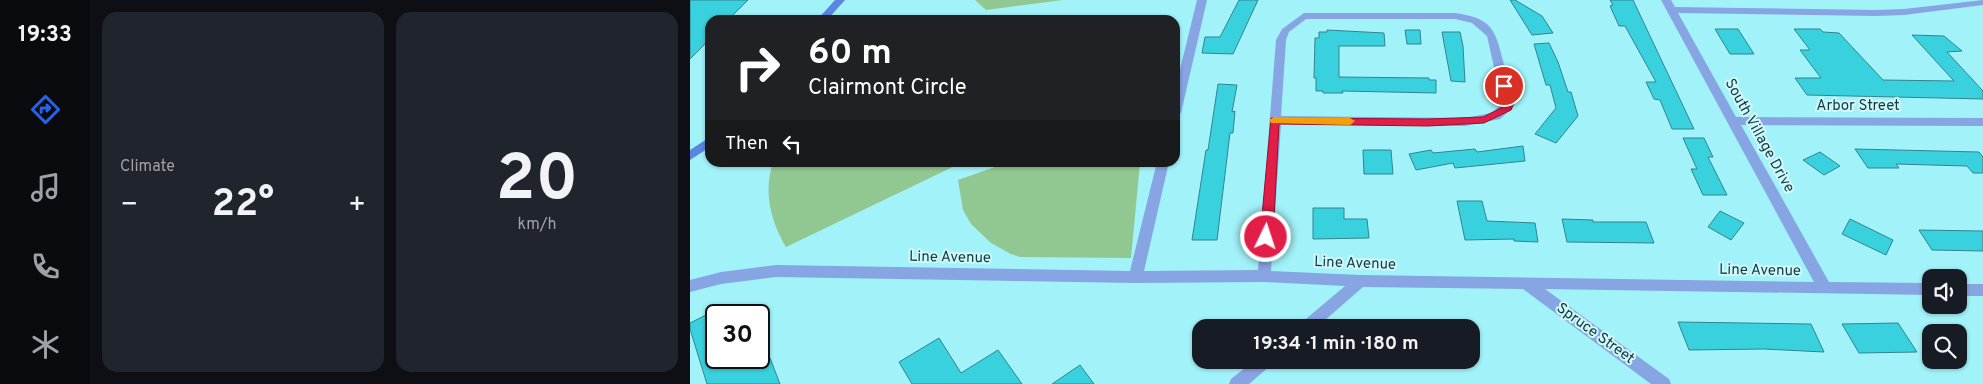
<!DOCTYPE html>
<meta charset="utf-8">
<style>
body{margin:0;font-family:Overpass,sans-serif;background:#20242c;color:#f1f3f6;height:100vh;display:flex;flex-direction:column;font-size:19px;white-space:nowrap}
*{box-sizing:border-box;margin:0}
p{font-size:16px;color:#9ea1a6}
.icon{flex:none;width:28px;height:28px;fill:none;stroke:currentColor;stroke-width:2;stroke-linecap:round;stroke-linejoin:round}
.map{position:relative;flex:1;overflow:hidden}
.drawer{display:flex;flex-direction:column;gap:12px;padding:12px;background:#0d0f14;width:600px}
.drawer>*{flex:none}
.hud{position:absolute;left:15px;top:15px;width:475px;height:152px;border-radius:15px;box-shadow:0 1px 4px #0004;background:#202124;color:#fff;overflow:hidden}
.tools{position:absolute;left:1232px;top:269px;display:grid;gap:10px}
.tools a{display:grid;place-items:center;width:45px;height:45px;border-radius:10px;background:#171b24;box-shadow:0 1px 4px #0004;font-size:25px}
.speed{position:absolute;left:15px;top:304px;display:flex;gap:10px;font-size:25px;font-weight:700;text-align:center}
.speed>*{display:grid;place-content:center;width:65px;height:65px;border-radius:50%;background:#171b24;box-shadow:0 1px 4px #0004;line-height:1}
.speed .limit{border:2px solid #111;border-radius:8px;background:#fff;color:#111}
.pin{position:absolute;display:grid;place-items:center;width:42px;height:42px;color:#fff;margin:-21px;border:2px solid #fff;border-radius:50%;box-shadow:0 1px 5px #0007}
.me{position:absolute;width:55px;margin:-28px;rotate:4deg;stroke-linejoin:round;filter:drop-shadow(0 0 4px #0008)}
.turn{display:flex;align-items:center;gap:18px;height:105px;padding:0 20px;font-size:22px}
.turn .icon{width:65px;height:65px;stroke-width:2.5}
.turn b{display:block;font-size:35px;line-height:42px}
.then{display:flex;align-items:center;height:48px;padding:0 20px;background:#0003;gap:10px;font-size:19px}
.big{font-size:38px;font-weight:700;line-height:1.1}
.drawer .card{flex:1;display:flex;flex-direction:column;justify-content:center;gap:8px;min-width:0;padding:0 18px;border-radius:15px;background:#20242c}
.drawer .dial{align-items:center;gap:0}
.dial b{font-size:65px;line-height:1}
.heat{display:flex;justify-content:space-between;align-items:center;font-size:28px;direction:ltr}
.drawer .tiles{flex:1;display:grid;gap:12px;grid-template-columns:repeat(2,1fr)}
.trip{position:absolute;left:502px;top:319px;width:288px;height:50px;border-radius:15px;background:#171b24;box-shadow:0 1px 4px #0004;font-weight:700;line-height:50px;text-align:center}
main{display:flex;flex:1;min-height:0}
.tab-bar{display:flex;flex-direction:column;width:90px;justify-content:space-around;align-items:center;background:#090b0e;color:#9ea1a6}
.tab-bar .icon{width:35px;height:35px}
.tab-bar .current{color:#2563eb}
.tab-bar b{font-size:22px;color:#f1f3f6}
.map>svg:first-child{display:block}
.green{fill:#91c790}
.building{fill:#3ad1de;stroke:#33858d}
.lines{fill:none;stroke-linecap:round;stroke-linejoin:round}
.minor{fill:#87a5e2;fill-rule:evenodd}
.secondary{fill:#5b85df;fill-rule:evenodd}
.route{fill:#e11d48;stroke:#92132f}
.slow{fill:#f59e0b}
.labels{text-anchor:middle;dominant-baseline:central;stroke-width:4;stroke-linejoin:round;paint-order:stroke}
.street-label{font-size:15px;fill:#0e3d41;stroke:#d2f8fb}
</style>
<main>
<nav class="tab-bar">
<b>19:33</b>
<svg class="icon current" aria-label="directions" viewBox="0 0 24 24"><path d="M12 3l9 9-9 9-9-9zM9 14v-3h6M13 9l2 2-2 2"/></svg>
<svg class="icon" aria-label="music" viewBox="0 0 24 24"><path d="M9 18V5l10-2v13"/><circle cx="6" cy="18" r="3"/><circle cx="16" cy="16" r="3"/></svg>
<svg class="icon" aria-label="phone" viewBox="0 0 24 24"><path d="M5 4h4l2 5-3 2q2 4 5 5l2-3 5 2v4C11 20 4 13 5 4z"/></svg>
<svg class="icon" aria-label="climate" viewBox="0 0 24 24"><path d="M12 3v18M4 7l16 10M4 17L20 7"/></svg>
</nav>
<section class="drawer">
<div class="tiles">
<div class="card"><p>Climate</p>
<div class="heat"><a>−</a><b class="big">22°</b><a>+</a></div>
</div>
<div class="card dial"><b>20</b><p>km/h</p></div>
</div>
</section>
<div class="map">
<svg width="1293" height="384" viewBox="0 0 1293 384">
<rect width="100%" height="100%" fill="#a2f2fa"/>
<g class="green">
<path d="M285 0H373L296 10Z"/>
<path d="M319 162 450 163 441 258 330 257 321 254 301 243 281 224 273 210 268 180Z"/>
<path d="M83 163V162L271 163 96 247C81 222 73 191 83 163Z"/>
</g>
<g class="building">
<path d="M0 0H58L38 20H20V39L0 59Z"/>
<path d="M549 0H568L543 54 512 53 515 37H530Z"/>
<path d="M820 0H825L852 16 863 33 842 35Z"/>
<path d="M920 0H943L1004 129H982L970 100 964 99 956 82H966L935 26H929L920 6 923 5Z"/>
<path d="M1025 29H1048L1064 54H1040Z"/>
<path d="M1104 29H1130L1133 32 1149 33 1193 80 1264 81 1222 35 1254 36 1272 51 1257 52 1293 91V99L1117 95 1105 78H1131L1110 50H1120Z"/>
<path d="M637 30 694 33 695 46H649V77L739 78V80H746V93L652 91 653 93H633V91H626V78H624L625 38H629V32H637Z"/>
<path d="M715 30H730L731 44H717Z"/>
<path d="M752 32H770L773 46 775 82 761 81Z"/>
<path d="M859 43 868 62 878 92H881L888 116 866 143 845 134 866 108 860 85H856L844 44Z"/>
<path d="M528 84 547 85 542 112 545 111 543 133H540L527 240H502L516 150H518Z"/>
<path d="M993 138H1014L1023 157H1018L1037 195H1013L1001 169H1007Z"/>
<path d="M833 146 835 161 765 168 763 163 726 170 719 154 741 150 743 153 785 149 787 152Z"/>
<path d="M1165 149 1289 152 1293 157V173H1283L1277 166 1206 164 1209 168H1178Z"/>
<path d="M673 150H701L703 174H674Z"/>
<path d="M1130 152 1150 166 1134 175 1113 160Z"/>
<path d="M767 201H792L797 221 845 223 848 242 824 241V239L775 240Z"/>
<path d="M623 208H654V219H677L679 238 623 239Z"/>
<path d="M1030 211 1054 223 1041 240 1018 227Z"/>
<path d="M872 219 903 220V222H956L964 243 877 242Z"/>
<path d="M1160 219 1203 240 1196 255 1152 234Z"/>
<path d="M1229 230 1293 231V251L1242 250Z"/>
<path d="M26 310V358H80L90 384H17L0 329V323Z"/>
<path d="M988 322 1121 324 1134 352 1074 349 999 350Z"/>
<path d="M1208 323 1227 352 1169 353 1152 324Z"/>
<path d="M249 338 271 373 308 350 332 384H222L209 362Z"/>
<path d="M390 365 404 384H362Z"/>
</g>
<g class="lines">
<g class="minor">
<path d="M507 0H517L491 113 485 117V90Z"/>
<path d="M971 0H981L985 7 1186 10 1214 9 1293 0V5L1214 15 1186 16 988 13 1046 117 1293 118V126L1051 125 1139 282 1241 283V295L855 289 979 379 981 384H961L833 289 673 287 626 328H608L610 324 655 286 574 282 446 283 86 277 31 284 0 292V280L31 272 86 265 440 271 467 162H479L454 271 568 270 586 40 592 29 614 13H765C801 18 805 28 813 61 817 75 820 89 824 103L819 111 810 119 775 126 591 124 581 271 670 275 1124 282ZM616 19H765L782 23 797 36 812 103 802 113 775 118 591 116 596 40 599 32Z"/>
<rect x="1269" y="284" width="24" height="12"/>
<path d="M565 360H584L581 365 559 384H539L541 379Z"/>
</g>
<g class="secondary">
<path d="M145 0H155L137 20H127Z"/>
<path d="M20 137V147L0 160V150Z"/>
</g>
</g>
<path class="route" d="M814 83 819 86 824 103 821 110 794 123 738 126 589 124 583 237 581 241H572L570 237 581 118 738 119 793 117 811 108 813 103 809 86Z"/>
<path class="slow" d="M584 117 660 118 665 121 660 125 581 123 579 120Z"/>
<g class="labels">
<g class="street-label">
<text x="1168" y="106">Arbor Street</text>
<text transform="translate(1069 136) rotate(61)">South Village Drive</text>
<text transform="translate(260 258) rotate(1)">Line Avenue</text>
<text transform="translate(665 264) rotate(2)">Line Avenue</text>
<text transform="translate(1070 271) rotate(1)">Line Avenue</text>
<text transform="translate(905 334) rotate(36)">Spruce Street</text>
</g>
</g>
</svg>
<div class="tools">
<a><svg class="icon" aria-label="sound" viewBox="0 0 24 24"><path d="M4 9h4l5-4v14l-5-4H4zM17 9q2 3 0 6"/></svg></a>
<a><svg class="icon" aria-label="search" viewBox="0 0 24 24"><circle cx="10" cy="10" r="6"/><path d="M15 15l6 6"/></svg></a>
</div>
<div class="speed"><div class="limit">30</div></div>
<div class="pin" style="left:814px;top:86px;background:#d93025"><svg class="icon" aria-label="arrive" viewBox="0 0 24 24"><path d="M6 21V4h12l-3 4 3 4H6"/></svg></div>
<svg class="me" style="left:576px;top:237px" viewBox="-20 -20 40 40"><circle r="17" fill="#e11d48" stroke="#fff" stroke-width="3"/><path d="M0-11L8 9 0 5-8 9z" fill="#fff"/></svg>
<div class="trip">19:34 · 1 min · 180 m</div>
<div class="hud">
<div class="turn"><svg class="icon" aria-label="right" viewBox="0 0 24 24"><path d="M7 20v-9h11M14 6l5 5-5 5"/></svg><div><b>60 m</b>Clairmont Circle</div></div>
<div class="then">Then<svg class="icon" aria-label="left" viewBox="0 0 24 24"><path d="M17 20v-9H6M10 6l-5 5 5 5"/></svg></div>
</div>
</div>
</main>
